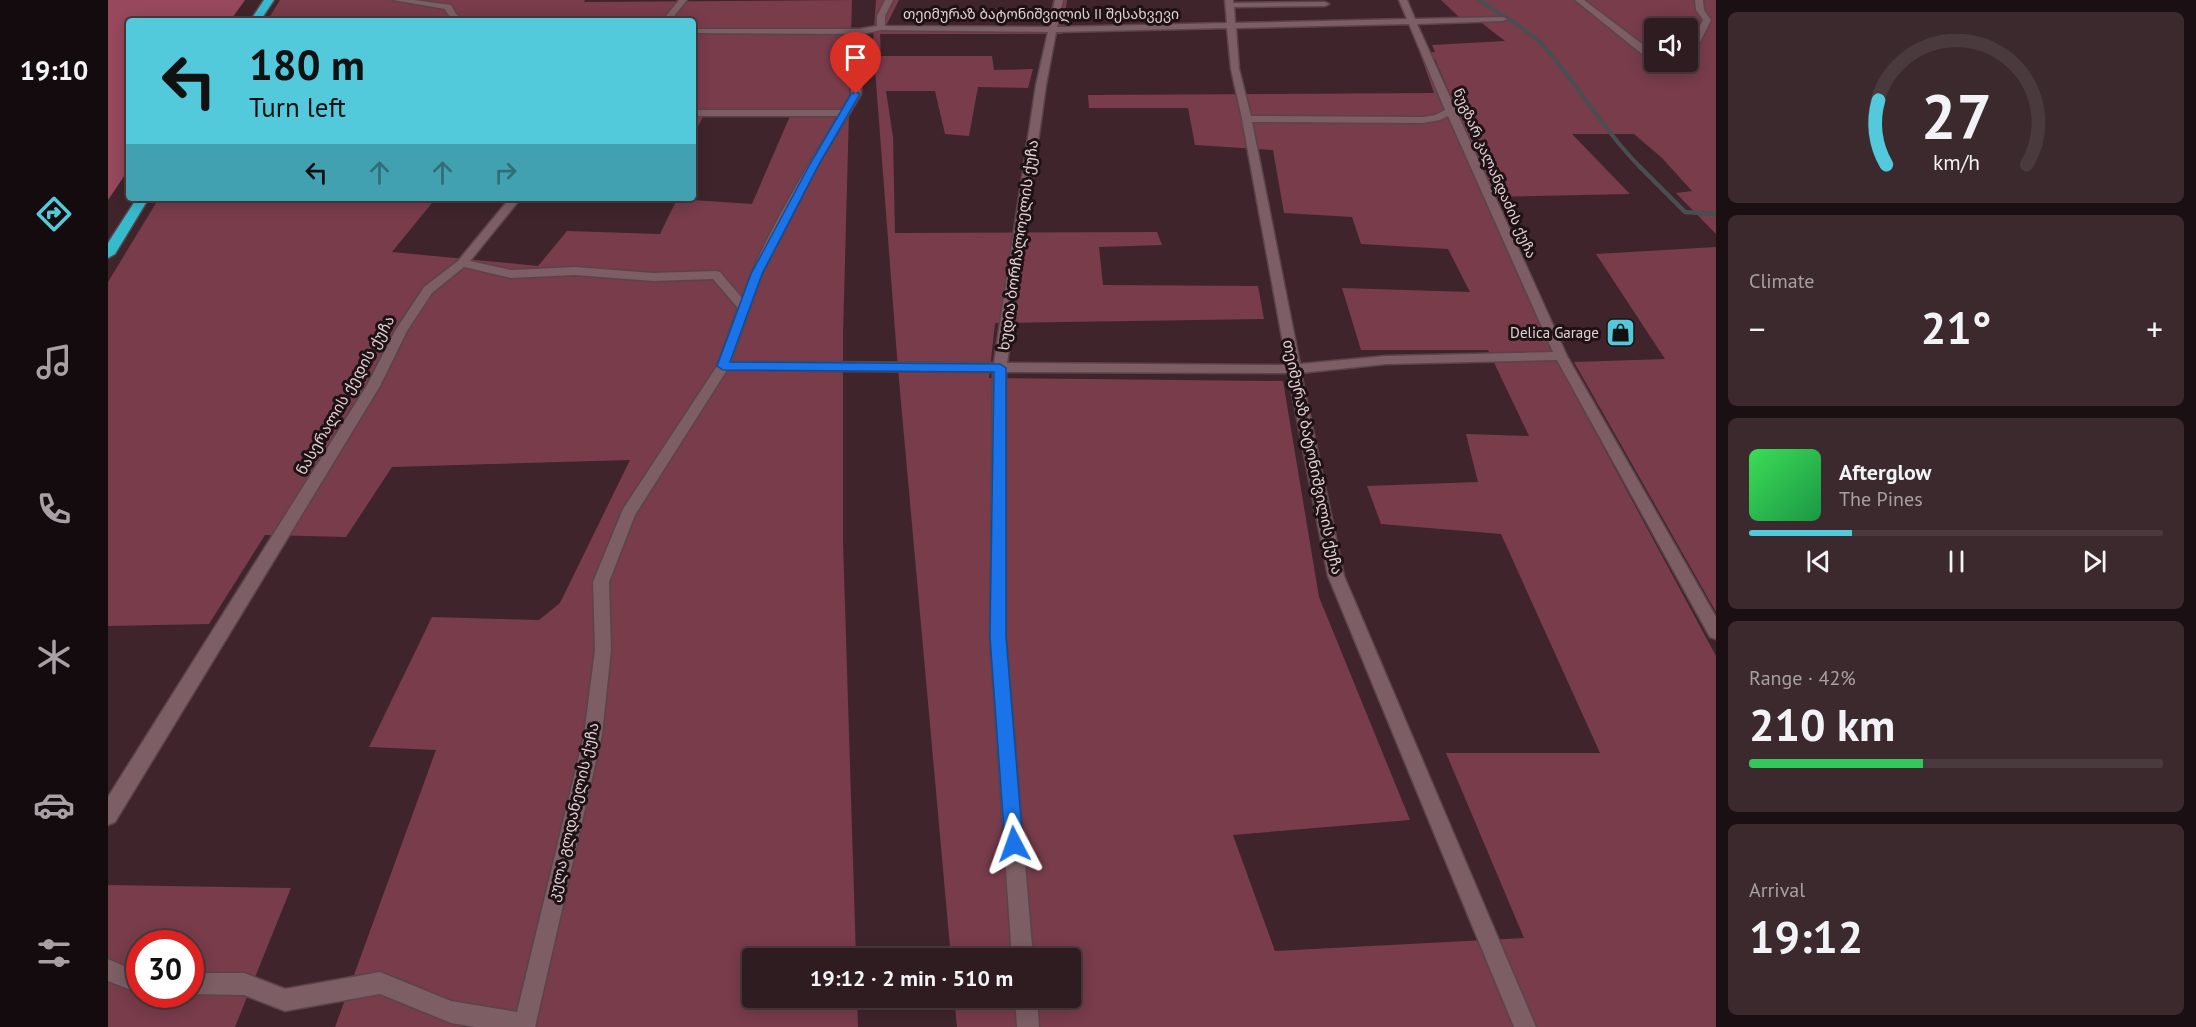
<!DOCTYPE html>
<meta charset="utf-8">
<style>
body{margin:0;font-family:"PT Sans","Noto Sans Georgian",sans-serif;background:#3b292d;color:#f1f3f6;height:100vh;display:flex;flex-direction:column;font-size:22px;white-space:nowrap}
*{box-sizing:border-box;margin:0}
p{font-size:20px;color:#a7a1a5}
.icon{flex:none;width:33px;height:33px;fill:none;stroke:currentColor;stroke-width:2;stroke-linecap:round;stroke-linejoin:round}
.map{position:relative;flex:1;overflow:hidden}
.panel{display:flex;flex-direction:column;gap:12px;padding:12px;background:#1a0f12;width:480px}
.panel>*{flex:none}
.banner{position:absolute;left:18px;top:18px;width:570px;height:183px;border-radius:6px;box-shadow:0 3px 15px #0003,0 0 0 2px #4a3a3e;background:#53cadc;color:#111;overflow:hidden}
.controls{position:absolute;left:1536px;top:18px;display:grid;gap:12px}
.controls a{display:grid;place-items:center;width:54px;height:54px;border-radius:6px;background:#2f1c20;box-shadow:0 3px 15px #0003,0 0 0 2px #4a3a3e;font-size:30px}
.speed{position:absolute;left:18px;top:930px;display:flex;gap:12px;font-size:30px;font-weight:700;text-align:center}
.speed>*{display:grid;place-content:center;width:78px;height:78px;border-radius:50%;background:#2f1c20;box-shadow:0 3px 15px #0003,0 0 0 2px #4a3a3e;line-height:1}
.speed .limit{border:9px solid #d22;background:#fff;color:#111}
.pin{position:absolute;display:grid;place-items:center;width:51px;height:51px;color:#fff;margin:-62px -26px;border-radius:50% 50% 50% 0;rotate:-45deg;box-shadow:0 0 6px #0007}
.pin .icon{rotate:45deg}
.me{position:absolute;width:66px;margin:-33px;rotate:356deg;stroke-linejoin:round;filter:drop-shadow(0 0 4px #0008)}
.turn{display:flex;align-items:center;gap:21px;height:126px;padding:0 24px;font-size:27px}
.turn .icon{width:78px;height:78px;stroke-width:2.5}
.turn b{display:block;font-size:42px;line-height:51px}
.lanes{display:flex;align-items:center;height:57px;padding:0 24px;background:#0003;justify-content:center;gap:30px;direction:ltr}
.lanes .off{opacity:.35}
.big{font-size:45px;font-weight:800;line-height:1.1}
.panel .card{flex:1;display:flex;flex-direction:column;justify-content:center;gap:9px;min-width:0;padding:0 21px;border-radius:9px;background:#3b292d}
.panel .dial{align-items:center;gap:0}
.dial svg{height:156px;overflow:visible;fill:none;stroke:#4a3a3e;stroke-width:7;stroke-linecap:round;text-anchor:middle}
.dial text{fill:#f1f3f6;stroke:none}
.song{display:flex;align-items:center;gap:18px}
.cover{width:72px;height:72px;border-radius:9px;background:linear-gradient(135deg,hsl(130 70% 55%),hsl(140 70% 35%))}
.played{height:6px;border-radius:3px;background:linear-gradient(90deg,#53cadc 25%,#4a3a3e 25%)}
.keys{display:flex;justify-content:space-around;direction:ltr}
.heat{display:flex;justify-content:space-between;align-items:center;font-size:33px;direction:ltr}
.charge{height:9px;border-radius:4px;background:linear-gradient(90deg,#34c759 42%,#4a3a3e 0)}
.trip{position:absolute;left:634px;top:948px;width:339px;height:60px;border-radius:6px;background:#2f1c20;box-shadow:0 3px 15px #0003,0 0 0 2px #4a3a3e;font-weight:800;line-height:60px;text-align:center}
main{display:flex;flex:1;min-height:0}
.menu{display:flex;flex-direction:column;width:108px;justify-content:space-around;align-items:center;background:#130b0d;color:#a7a1a5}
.menu .icon{width:42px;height:42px}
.menu .selected{color:#53cadc}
.menu b{font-size:27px;color:#f1f3f6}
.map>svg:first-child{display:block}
.green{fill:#783c4b;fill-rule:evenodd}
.forest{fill:#97485c}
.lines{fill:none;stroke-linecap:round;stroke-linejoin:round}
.stream-far1{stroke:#494e51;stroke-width:4}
.stream{stroke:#494e51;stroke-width:4.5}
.minor-casing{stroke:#5a4449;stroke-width:3}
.highway-casing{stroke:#5a4449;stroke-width:3}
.minor{fill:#7c5e64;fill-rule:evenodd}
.highway{fill:#36bbcd;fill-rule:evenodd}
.route{fill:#1a73e8;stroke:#114b97;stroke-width:1.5}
.labels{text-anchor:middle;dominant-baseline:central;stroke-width:6;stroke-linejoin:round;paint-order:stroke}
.far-street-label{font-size:14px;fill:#e2d0d3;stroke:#1e1215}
.street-label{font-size:15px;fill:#e2d0d3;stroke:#1e1215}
.poi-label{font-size:15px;fill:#e2d0d3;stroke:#1e1215;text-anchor:end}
</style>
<main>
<nav class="menu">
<b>19:10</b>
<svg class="icon selected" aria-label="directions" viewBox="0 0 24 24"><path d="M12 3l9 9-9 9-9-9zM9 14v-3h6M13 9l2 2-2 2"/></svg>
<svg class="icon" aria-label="music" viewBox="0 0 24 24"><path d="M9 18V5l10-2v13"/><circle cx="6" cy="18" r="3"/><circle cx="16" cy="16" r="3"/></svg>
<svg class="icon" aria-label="phone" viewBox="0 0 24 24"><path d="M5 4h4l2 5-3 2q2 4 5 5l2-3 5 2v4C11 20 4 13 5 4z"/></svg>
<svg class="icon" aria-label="climate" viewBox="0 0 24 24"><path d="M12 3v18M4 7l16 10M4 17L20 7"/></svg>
<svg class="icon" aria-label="car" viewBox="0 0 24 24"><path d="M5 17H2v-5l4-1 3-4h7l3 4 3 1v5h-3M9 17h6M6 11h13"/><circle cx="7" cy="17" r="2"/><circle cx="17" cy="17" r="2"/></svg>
<svg class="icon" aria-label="filters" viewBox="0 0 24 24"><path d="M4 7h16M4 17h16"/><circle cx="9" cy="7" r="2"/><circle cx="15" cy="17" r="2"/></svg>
</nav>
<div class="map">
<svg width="1608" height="1027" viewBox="0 0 1608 1027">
<rect width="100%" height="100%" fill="#3f252b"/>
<g class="green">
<path d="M172 0H477L476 2 744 0 735 335V542L748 958H645V998H749L750 1027H227L328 750 261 747 324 617 431 620 452 603 522 460 284 467 238 537 157 535 101 624 0 626V282L51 198H328L284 252 430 266 459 231 552 234 569 199 644 204 682 116 596 115 585 136V21H159Z"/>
<path d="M768 0H791L778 26 940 27 945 0H959L954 34H772L773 56H884L886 70 925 69 920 88 870 87 861 136 837 134 827 91H778L785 137 787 233 1049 232 1054 245 991 247 995 285 1150 286 1156 319 887 323 881 378 1175 381 1211 597 1302 820 1125 835 1167 951 1416 938 1338 753H1492L1393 534 1273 524 1259 486 1370 482 1358 434 1421 436 1380 350H1253L1234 288 1362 292 1340 249 1253 244 1244 217 1176 213 1165 150 1087 145 1080 108H981L980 95 1326 93 1312 53 1327 52 1324 45 1397 41 1366 17H1351L1333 0H1608V234L1568 193 1584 191 1554 158 1526 134H1464L1522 194 1386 197 1327 59 1317 58 1456 374 1608 656V1027H849L846 998H963V958H843L790 369 765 43ZM1546 28H1580V62H1546Z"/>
<path d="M1608 247V612L1466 362 1557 359 1488 254Z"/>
<path d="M0 885 183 888 127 1027H0ZM32 944H82V994H32Z"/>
</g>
<path class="forest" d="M0 0H137L122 21H21V169L0 200Z"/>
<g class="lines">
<path class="stream-far1" d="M1371 0C1394 16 1423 30 1441 52 1473 90 1498 133 1533 168"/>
<path class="stream" d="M1532 167 1577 212 1608 214"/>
<defs>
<g id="minor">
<path d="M285 0H306L343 5 348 14 357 21C346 21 342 19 337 9Z"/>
<path d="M571 0H579L562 21H554Z"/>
<path d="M777 0H785L777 16V26L941 27 947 0H955L949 27 1119 23 1117 0H1125V3L1217 2 1221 4 1217 6 1126 7 1127 23 1299 19 1291 0H1299L1307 19 1395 17 1399 19 1395 21 1309 24 1459 356 1608 617V639L1602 637 1449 360 1278 364 1193 373 1236 576 1428 1027H1406L1220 576 1180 373 898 372V637L925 958H904L882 637 885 372 619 370 527 515 501 582 503 650 494 735 427 1027H367L343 1023 272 994 177 1011 136 995 81 994 82 973H136L177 989 272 972 343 1001 409 1012 476 735 487 650 485 582 515 509 609 366 630 308 605 279 545 281 467 275 403 278 356 267 324 293 299 331 272 386 7 822 0 825V797L259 385 287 331 316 287 350 261 402 198H413L362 261 403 270 467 267 545 273 608 271 612 272 634 298C656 235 696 173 730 116H585V110H734L743 94 747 34 585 33V29H751L769 26V16ZM1301 24 1337 110 1327 115 1315 117 1143 116 1131 69 1128 28ZM1119 28 1123 69 1134 119 1179 365 899 363 938 85 948 32ZM773 30 940 32 928 85 886 363 623 362 654 274 711 164 753 94 755 34ZM1340 116 1445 352 1278 356 1192 364 1144 122 1315 123 1332 120Z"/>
<path d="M1467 0H1476L1546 53V58L1534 54Z"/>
<path d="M1587 0H1595L1596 10 1603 20 1590 46 1580 52V45L1583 43 1595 20 1588 10Z"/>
<path d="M0 959 32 973 33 994 0 981Z"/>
<path d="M907 998H929L931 1027H909Z"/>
</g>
<g id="highway">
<path d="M156 0H166L152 21H142Z"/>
<path d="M29 198H41L7 254 0 258V243Z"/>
</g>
</defs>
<use href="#minor" class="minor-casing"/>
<use href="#highway" class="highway-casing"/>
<use href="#minor" class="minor"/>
<use href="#highway" class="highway"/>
</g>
<path class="route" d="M748 92 752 94 711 164 654 274 622 362 892 364 898 368V637L915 844 912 850 906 853 900 850 897 844 882 637 886 372 615 370 609 366 643 274 702 164 743 94Z"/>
<defs>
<symbol id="shop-square" viewBox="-11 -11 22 22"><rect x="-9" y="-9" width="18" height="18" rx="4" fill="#53cadc" stroke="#1e1215"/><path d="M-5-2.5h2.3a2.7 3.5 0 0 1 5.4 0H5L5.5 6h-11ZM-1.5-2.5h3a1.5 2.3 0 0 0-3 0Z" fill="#111"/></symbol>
</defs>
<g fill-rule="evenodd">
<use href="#shop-square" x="1496" y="316" width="33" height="33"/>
</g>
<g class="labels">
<g class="far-street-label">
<text x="933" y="14">თეიმურაზ ბატონიშვილის II შესახვევი</text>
<text transform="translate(1387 173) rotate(66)">ნუგზარ კალანდაძის ქუჩა</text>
</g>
<g class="street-label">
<text transform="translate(910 245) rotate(-82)">ხუდია ბორჩალოელის ქუჩა</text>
<text transform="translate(237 395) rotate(-60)">ნასერალის ქედის ქუჩა</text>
<text transform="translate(1205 457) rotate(78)">თეიმურაზ ბატონიშვილის ქუჩა</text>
<text transform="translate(465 812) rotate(-77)">კულა გლდანელის ქუჩა</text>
</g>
<g class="poi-label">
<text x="1491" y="332">Delica Garage</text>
</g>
</g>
</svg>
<div class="controls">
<a><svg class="icon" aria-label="sound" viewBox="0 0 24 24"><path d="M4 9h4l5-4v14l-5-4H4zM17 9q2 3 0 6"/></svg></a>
</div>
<div class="speed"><div class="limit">30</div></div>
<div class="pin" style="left:748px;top:94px;background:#d93025"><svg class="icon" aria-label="arrive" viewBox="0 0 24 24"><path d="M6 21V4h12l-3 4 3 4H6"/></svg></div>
<svg class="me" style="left:906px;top:844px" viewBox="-20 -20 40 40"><path d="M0-17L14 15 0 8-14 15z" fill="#1a73e8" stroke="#fff" stroke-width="4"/></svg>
<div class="trip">19:12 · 2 min · 510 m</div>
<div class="banner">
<div class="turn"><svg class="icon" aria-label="left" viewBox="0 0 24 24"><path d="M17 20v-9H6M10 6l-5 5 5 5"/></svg><div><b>180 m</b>Turn left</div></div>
<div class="lanes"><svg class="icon" aria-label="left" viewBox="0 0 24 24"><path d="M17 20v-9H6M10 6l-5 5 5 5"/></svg><svg class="icon off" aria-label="ahead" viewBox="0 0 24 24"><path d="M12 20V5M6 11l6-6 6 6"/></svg><svg class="icon off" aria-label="ahead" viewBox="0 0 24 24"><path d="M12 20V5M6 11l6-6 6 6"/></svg><svg class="icon off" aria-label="right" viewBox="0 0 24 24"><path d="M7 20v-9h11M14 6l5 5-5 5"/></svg></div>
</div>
</div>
<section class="panel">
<div class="card dial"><svg viewBox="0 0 100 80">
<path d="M14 69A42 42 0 1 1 86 69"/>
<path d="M14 69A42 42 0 0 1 10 36" stroke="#53cadc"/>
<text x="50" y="56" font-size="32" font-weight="700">27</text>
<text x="50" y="72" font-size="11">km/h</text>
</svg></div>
<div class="card"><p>Climate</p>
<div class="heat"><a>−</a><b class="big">21°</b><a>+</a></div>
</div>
<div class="card">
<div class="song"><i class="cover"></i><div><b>Afterglow</b><p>The Pines</p></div></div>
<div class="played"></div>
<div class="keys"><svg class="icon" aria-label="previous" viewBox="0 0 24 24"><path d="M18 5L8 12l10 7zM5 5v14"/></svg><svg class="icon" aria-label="pause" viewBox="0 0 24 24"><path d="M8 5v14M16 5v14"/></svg><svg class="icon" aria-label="next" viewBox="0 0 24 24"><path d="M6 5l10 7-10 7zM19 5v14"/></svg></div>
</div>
<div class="card"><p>Range · 42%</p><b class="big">210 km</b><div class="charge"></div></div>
<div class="card"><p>Arrival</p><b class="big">19:12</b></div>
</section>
</main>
